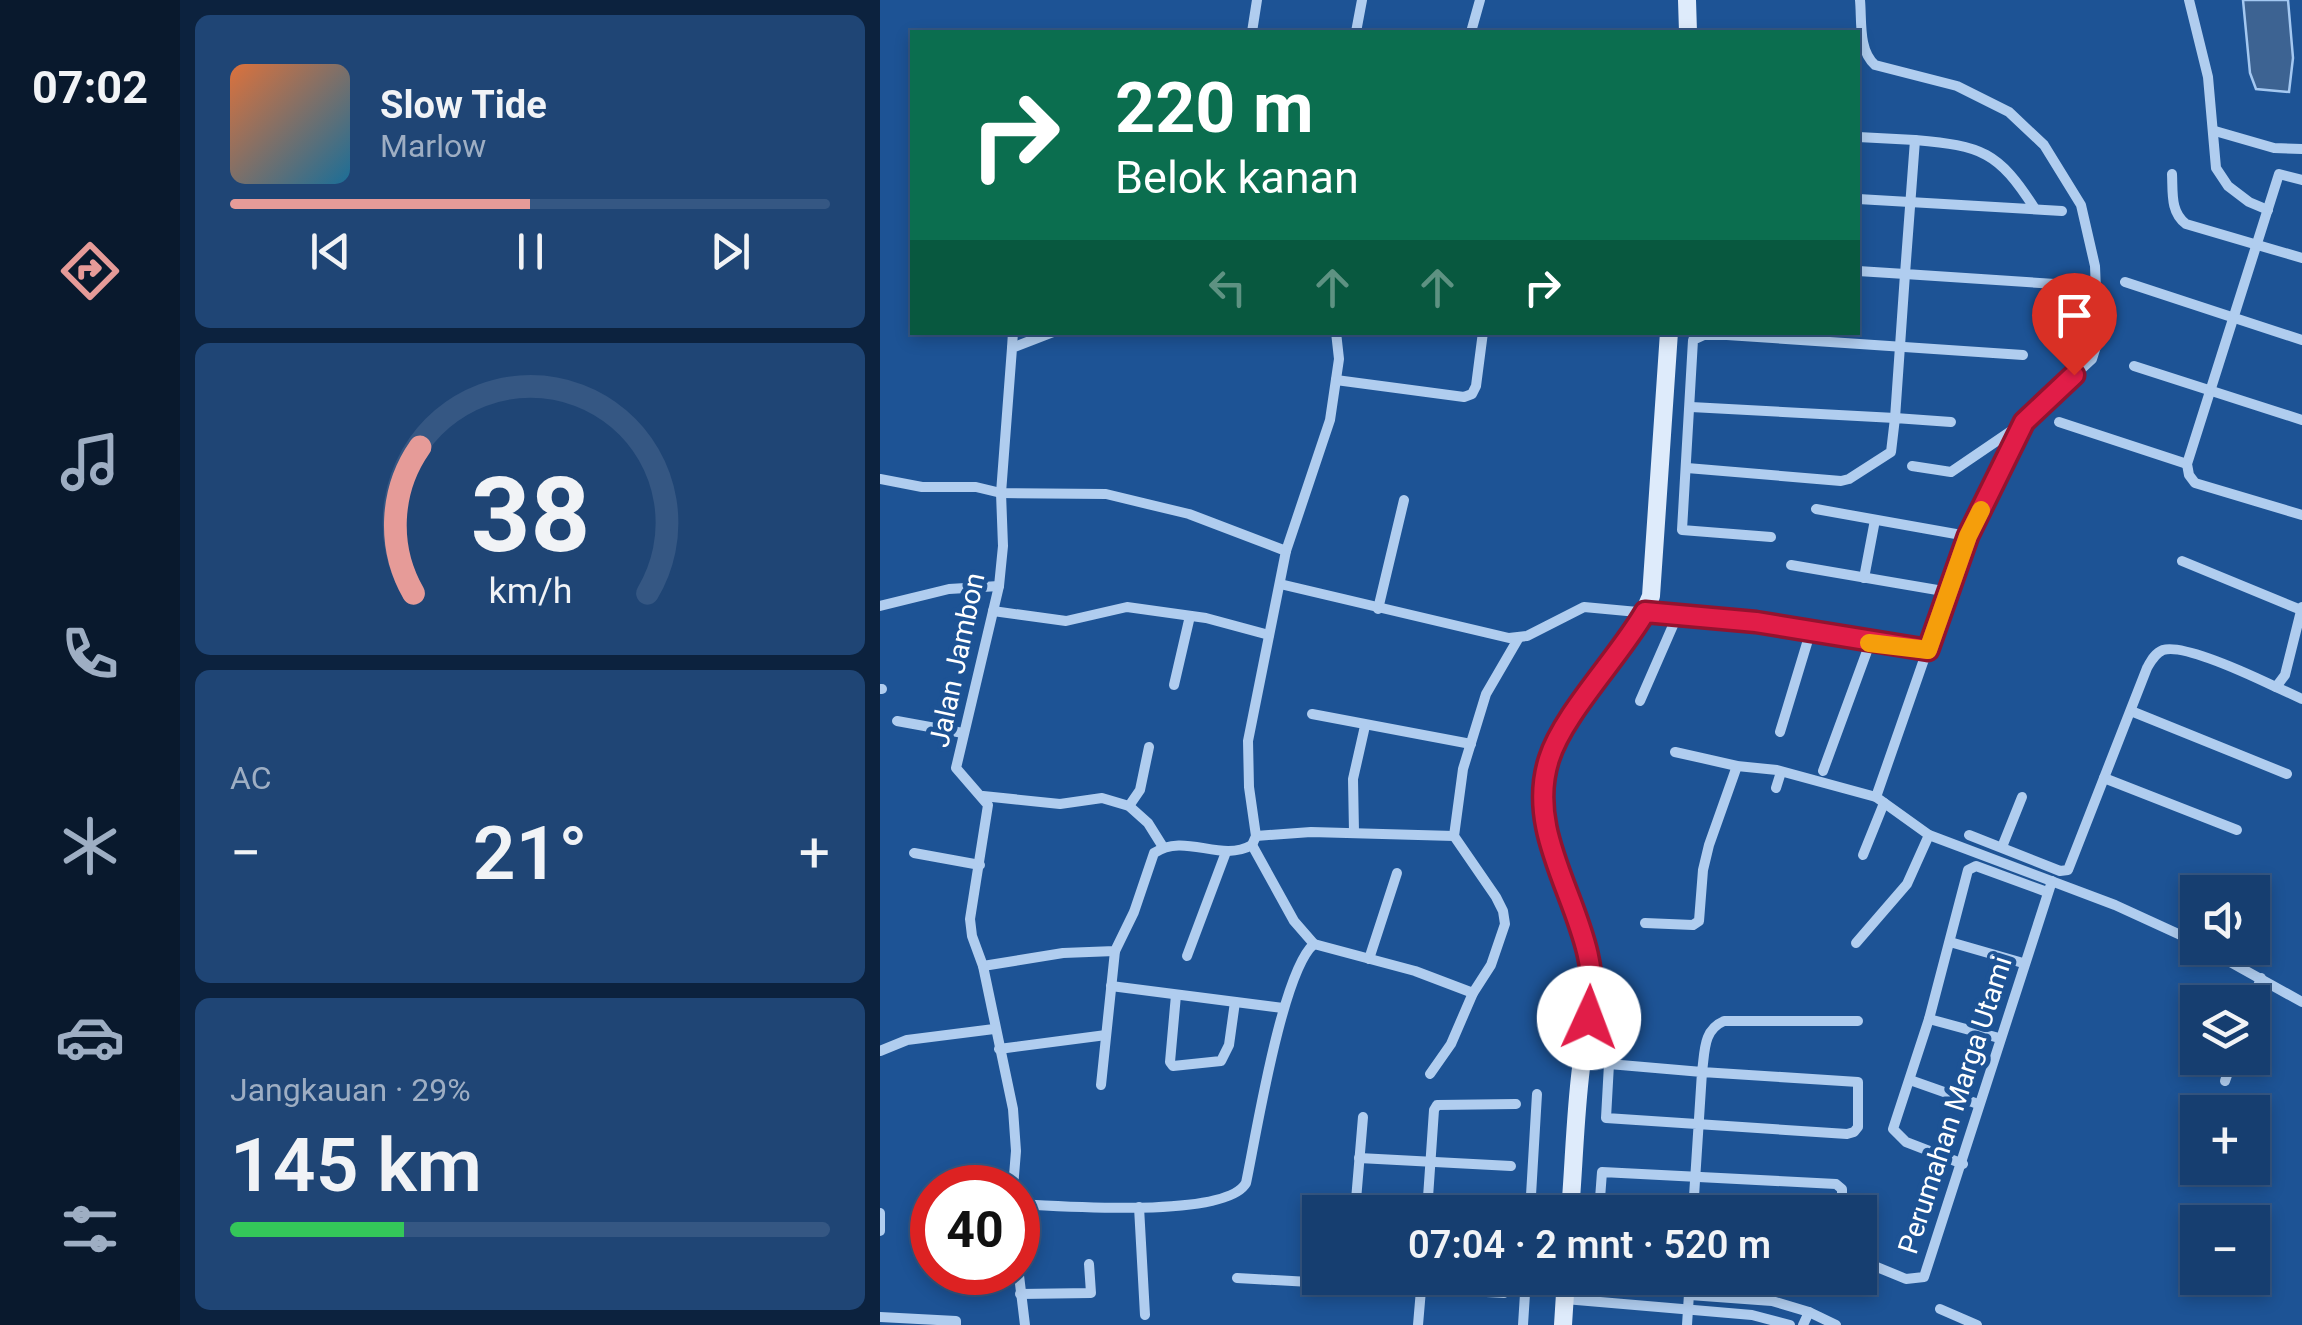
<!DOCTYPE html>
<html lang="id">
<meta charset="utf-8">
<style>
body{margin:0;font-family:Roboto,sans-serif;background:#1f4575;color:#f1f3f6;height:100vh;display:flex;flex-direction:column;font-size:38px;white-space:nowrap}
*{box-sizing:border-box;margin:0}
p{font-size:32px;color:#9eaec3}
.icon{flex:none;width:55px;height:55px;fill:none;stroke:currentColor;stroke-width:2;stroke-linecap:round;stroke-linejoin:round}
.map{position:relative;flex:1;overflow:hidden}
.drawer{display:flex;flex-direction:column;gap:15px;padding:15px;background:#0c223e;width:700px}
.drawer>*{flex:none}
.hud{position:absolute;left:30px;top:30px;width:950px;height:305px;border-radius:0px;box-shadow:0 5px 15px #0003,0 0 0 2px #355783;background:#0b6e4f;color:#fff;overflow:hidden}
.buttons{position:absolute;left:1300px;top:875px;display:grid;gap:20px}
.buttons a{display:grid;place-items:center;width:90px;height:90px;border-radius:0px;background:#163e70;box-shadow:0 5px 15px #0003,0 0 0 2px #355783;font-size:50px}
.speed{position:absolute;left:30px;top:1165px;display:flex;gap:20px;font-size:50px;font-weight:700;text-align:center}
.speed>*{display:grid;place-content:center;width:130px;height:130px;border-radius:50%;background:#163e70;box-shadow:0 5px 15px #0003,0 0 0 2px #355783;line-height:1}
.speed .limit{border:15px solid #d22;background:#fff;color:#111}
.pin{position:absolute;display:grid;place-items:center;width:85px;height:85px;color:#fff;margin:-102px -42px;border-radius:50% 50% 50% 0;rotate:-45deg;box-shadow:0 0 10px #0007}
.pin .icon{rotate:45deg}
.me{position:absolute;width:110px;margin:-55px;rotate:2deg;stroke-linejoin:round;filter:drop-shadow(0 0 8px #0008)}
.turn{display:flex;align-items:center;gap:35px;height:210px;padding:0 40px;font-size:45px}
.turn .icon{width:130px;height:130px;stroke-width:2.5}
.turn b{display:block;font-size:70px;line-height:85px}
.lanes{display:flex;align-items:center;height:95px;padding:0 40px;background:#0003;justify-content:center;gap:50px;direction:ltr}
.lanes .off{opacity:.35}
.big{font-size:75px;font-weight:600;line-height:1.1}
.drawer .card{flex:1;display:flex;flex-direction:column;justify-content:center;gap:15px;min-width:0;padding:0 35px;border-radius:15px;background:#1f4575}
.drawer .dial{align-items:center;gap:0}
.dial svg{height:260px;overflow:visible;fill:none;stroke:#355783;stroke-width:7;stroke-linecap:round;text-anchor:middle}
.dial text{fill:#f1f3f6;stroke:none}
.song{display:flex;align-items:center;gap:30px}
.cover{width:120px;height:120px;border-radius:15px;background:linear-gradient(135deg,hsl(20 70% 55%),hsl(200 70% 35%))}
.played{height:10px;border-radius:5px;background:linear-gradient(90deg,#e69b98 50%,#355783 50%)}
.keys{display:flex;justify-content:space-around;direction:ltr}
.heat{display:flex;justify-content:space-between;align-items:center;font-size:55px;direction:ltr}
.charge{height:15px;border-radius:8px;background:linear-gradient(90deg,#34c759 29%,#355783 0)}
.trip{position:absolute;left:422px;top:1195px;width:575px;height:100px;border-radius:0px;background:#163e70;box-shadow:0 5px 15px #0003,0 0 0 2px #355783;font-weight:600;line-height:100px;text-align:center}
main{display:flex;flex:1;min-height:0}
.tab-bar{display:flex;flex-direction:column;width:180px;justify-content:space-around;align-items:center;background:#09192d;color:#9eaec3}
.tab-bar .icon{width:70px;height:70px}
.tab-bar .active{color:#e69b98}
.tab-bar b{font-size:45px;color:#f1f3f6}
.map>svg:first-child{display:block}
.water{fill:#3d6392;stroke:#a4c8f1;stroke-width:2.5}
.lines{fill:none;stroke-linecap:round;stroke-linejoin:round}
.street{stroke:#b0cdef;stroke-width:10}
.secondary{stroke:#deebfb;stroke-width:18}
.route-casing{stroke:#92132f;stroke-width:25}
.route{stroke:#e11d48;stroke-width:18}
.slow{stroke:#f59e0b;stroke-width:18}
.labels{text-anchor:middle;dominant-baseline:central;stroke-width:10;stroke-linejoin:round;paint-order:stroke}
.street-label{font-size:28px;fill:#fff;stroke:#1d5395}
</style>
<main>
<nav class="tab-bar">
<b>07:02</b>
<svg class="icon active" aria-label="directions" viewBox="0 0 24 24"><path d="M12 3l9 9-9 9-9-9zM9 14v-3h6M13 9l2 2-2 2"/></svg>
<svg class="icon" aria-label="music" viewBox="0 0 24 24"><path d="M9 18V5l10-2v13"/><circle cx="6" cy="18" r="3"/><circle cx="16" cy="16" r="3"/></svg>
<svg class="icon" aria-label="phone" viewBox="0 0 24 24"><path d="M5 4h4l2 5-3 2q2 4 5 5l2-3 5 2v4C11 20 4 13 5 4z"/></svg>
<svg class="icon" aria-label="climate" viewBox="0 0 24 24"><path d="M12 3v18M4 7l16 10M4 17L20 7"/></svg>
<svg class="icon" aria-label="car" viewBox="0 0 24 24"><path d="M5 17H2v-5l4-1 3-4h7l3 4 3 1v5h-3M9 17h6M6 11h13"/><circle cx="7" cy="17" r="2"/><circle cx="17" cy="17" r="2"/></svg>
<svg class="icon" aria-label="filters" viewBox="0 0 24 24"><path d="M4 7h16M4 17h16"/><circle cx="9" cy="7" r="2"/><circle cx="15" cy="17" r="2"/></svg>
</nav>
<section class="drawer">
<div class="card">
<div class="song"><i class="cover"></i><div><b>Slow Tide</b><p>Marlow</p></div></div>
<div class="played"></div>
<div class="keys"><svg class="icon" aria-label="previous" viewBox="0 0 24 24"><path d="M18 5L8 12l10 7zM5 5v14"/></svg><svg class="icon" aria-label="pause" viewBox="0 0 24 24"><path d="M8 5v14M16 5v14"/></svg><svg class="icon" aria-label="next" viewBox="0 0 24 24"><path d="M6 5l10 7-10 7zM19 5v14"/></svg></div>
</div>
<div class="card dial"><svg viewBox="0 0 100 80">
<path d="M14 69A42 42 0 1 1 86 69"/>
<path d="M14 69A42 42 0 0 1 16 24" stroke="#e69b98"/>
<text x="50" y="56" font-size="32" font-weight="700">38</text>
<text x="50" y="72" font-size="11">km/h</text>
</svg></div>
<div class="card"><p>AC</p>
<div class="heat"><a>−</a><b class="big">21°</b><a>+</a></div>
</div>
<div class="card"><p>Jangkauan · 29%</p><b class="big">145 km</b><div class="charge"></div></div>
</section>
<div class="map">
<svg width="1422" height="1325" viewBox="0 0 1422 1325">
<rect width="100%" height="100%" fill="#1d5395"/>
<path class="water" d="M1363 0H1408L1413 58 1409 92 1376 89 1370 73Z"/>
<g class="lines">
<g class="street">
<path d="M980 0C982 21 978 50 995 65L1077 86 1129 112 1164 145 1201 205 1215 266 1218 340 1212 359 1144 422 1087 536 996 797"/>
<path d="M1309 0 1328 77 1336 168 1348 186 1369 202 1388 210"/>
<path d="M372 32 377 0"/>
<path d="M476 32 482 0"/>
<path d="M591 32 600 0"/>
<path d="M1335 131 1394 148 1422 149"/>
<path d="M978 137 1035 140 1025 274 1175 284"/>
<path d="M1035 140C1102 146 1118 151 1155 209"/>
<path d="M1292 174C1293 192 1290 212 1306 224L1422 258"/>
<path d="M1422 180 1399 174 1307 464 1309 475 1315 483 1422 515"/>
<path d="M978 199 1182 211"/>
<path d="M1245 282 1422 340"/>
<path d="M132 348 133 332"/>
<path d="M1254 366 1422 420"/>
<path d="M456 380 584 397 592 394 596 386 603 332"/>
<path d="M811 407 1015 418 1025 274 978 271"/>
<path d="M1179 422 1307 464"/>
<path d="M1032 466 1071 472 1143 423"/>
<path d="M807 468 961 481 969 479 1011 452 1015 418 1071 422"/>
<path d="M0 479 42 487H96L121 493 226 494 309 514 406 551"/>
<path d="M936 509 1087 536"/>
<path d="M891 537 802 530 813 340 824 335H847L1143 355"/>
<path d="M1302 561 1421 610"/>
<path d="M911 565 1069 592"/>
<path d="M984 578 995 520"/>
<path d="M400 584 629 638 647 636 704 607 876 623 1048 650"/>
<path d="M0 606 69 589 119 586"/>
<path d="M498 609 524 500"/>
<path d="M113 611 186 621 247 607 326 618 389 635"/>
<path d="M294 685 310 616"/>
<path d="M1396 687 1422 699"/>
<path d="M0 689H2"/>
<path d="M760 701 798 614"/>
<path d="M1251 711 1407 774"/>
<path d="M432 714 591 744"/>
<path d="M17 721 83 733"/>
<path d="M900 732 931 630"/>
<path d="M795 752 857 766 897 770 996 797 1049 835 1235 905 1318 943"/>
<path d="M943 771 990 643"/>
<path d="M1224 778 1357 830"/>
<path d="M896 788 901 772"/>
<path d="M103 796 180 804 222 798 249 806 268 823 283 847"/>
<path d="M249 806 260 790 269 747"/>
<path d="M474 832 473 779 485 726"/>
<path d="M1089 835 1180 871 1188 870 1267 668C1271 661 1275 653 1283 650 1304 643 1375 677 1396 687L1405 675 1422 607"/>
<path d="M376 836 431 832 574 836"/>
<path d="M372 845 414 921 434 944"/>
<path d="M1122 847 1142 797"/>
<path d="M34 853 100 865"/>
<path d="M983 855 1004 803"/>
<path d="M765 923 813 925 819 921 823 870 829 845 857 766"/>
<path d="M1070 942 1143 963"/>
<path d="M976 943 1027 884 1049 835"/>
<path d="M1325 948 1422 1002"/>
<path d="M307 956 346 852"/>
<path d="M489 959 517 873"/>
<path d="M103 966 183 953 235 951 254 912 274 853C305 832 340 863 372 845L376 836 369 787 368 741 406 551 450 420 459 359 456 332"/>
<path d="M231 986 403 1008"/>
<path d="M296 995 290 1062 293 1066 341 1061 349 1045 355 1002"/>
<path d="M1372 1002 1381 978"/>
<path d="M1049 1019 1119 1038"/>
<path d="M119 1049 226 1035"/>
<path d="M0 1051 27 1040 114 1029"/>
<path d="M550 1074 571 1044 593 993 611 965 625 924 623 911 616 897 574 836 583 769 606 694 638 639"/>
<path d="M1030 1080 1098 1104"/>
<path d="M1345 1081 1353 1058"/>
<path d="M221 1085 235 951"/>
<path d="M479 1158 631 1166"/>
<path d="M1083 1164 1026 1142 1013 1129 1049 1019 1088 870 1096 866 1167 892"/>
<path d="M133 1188 136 1151 133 1109 103 966 92 936 90 919 108 805 76 768 119 586 123 546 121 493 132 348 173 332"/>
<path d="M138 1204C179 1206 346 1219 366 1183 376 1136 402 971 434 944L535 971 593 993"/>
<path d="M259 1207 265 1315"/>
<path d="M475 1212 483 1117"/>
<path d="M547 1212 554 1110 557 1105 636 1104"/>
<path d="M650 1212 657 1094"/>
<path d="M719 1212 722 1172 956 1184 962 1189V1212"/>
<path d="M813 1212 822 1072 729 1064 726 1118 967 1134 974 1132 978 1127V1082L822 1072C825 1051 823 1030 844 1021H978"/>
<path d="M0 1213V1231"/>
<path d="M980 1260 1026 1279 1044 1277 1172 881"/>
<path d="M138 1267 145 1325"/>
<path d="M357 1278 624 1293"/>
<path d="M963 1288 967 1278"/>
<path d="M140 1294 211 1293 209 1264"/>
<path d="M810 1295 892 1301 929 1312 923 1325"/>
<path d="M685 1299 872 1315 910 1325"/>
<path d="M1060 1309 1097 1325"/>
<path d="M929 1312 956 1325"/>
<path d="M0 1317 76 1321V1325"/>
<path d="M538 1325 542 1278"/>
<path d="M643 1325 646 1278"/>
<path d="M807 1325 810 1278"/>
</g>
<g class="secondary">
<path d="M807 0 808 32"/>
<path d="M690 1212C694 1164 695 1116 701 1068 705 1032 716 998 711 962 700 891 643 830 669 757 689 701 748 655 771 596L789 332"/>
<path d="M683 1325 686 1278"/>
</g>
</g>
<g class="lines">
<defs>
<path id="route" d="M709 1018C729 927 640 849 669 759 683 714 739 657 765 612L876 622 1048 650 1088 536 1144 422 1194 375"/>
</defs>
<use href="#route" class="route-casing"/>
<use href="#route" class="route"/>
<path class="slow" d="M989 643 1048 650 1088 536 1101 510"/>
</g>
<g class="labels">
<g class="street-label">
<text transform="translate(77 660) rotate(-78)">Jalan Jambon</text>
<text transform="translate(1075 1105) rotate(-72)">Perumahan Marga Utami</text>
</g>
</g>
</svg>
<div class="buttons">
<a><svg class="icon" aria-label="sound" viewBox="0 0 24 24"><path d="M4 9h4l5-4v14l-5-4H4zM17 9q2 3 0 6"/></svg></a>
<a><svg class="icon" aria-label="layers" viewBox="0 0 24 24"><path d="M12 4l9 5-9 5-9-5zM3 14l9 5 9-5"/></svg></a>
<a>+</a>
<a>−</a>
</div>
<div class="speed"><div class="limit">40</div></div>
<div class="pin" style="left:1194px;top:375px;background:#d93025"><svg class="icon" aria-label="arrive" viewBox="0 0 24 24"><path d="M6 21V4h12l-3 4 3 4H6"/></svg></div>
<svg class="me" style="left:709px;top:1018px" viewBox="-20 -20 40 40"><circle r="19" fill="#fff"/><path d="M0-13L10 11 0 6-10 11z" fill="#e11d48"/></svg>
<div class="trip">07:04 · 2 mnt · 520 m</div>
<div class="hud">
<div class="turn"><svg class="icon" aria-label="right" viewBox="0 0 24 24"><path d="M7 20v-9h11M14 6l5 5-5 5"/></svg><div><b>220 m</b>Belok kanan</div></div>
<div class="lanes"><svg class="icon off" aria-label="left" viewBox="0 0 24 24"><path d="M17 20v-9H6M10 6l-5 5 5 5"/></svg><svg class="icon off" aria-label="ahead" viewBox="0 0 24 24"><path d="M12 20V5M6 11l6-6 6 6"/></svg><svg class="icon off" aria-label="ahead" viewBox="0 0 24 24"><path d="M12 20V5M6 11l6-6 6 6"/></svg><svg class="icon" aria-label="right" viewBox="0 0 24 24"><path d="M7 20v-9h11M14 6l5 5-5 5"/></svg></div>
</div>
</div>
</main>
